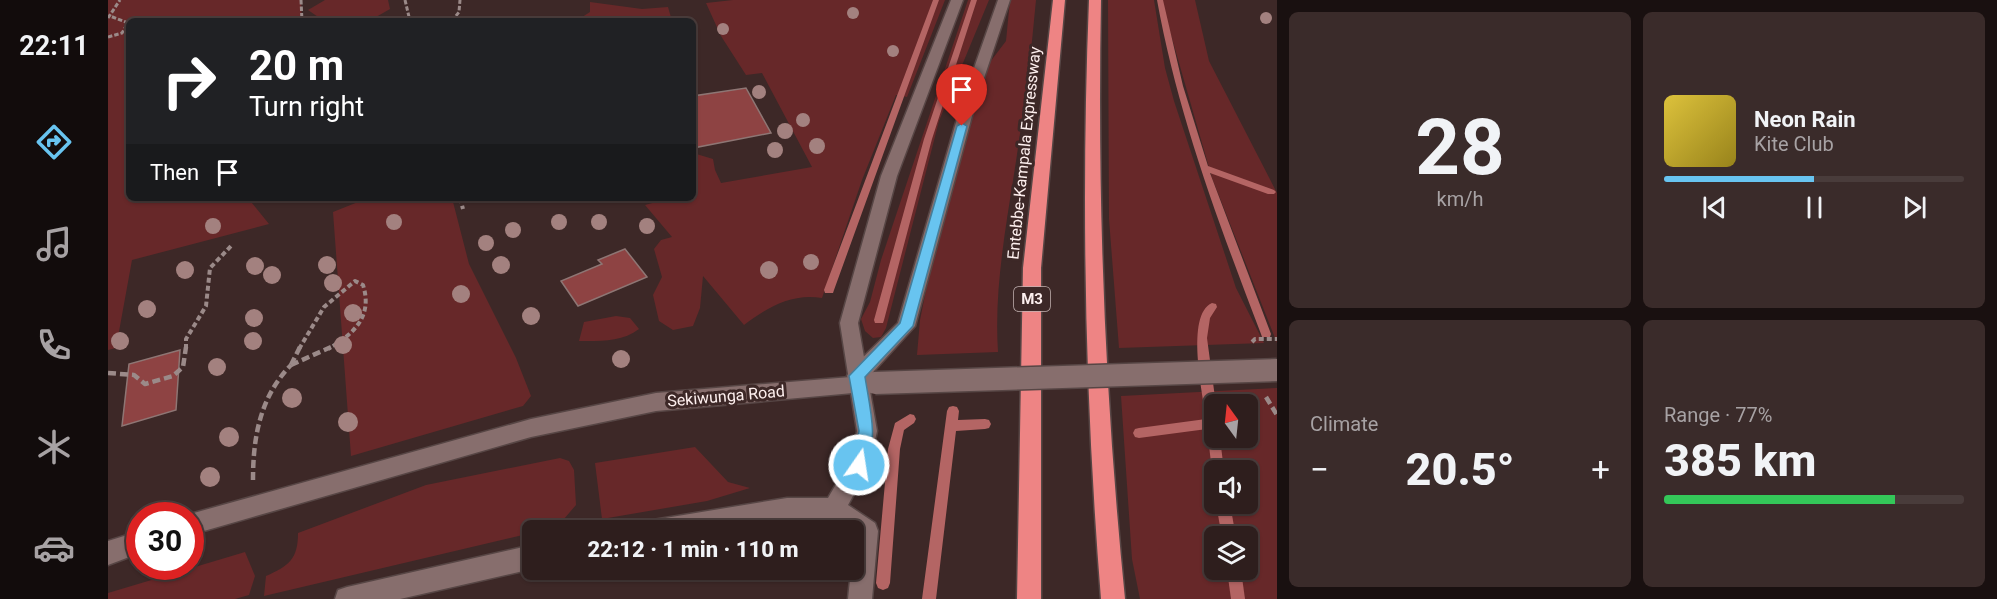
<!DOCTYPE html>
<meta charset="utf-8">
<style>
body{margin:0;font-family:Roboto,sans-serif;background:#3a2b2a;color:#f1f3f6;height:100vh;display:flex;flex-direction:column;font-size:22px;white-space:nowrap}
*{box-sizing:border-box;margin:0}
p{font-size:20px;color:#a7a2a4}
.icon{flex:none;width:33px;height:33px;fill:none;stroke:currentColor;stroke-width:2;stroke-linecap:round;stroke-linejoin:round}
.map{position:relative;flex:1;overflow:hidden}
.drawer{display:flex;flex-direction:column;gap:12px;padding:12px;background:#191010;width:720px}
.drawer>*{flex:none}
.hud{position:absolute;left:18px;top:18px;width:570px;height:183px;border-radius:9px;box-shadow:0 2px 4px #0004,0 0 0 2px #493c3b;background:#202124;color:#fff;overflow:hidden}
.needle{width:39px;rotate:345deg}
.controls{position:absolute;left:1096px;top:394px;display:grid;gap:12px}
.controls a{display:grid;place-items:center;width:54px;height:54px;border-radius:9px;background:#2e1e1d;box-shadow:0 2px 4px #0004,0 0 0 2px #493c3b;font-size:30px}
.speed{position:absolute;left:18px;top:502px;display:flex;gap:12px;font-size:30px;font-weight:700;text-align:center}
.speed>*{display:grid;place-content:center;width:78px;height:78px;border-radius:50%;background:#2e1e1d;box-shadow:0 2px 4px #0004,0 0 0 2px #493c3b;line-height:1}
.speed .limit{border:9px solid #d22;background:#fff;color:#111}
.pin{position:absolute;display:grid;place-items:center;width:51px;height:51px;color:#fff;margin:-62px -26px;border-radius:50% 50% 50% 0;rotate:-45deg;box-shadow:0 0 6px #0007}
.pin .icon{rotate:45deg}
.me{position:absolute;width:66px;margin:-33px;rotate:13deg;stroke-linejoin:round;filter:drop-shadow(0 0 4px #0008)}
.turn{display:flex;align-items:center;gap:21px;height:126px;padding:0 24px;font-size:27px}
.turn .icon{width:78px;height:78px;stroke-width:2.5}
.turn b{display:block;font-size:42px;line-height:51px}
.then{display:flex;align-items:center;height:57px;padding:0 24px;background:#0003;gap:12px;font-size:22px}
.big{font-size:45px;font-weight:800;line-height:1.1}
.drawer .tile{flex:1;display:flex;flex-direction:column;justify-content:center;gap:9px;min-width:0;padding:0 21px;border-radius:9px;background:#3a2b2a}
.drawer .dial{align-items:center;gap:0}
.dial b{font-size:78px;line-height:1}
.song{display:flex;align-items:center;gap:18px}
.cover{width:72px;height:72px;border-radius:9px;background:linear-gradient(135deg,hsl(50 70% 55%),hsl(50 70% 35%))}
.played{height:6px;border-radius:3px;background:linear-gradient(90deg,#68c4f0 50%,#493c3b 50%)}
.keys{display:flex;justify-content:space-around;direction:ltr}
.heat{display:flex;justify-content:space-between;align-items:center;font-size:33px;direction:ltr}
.charge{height:9px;border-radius:4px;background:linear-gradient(90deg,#34c759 77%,#493c3b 0)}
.drawer .tiles{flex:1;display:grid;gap:12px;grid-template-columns:repeat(2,1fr)}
.trip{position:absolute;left:414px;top:520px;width:342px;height:60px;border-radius:9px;background:#2e1e1d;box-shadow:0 2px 4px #0004,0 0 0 2px #493c3b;font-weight:800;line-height:60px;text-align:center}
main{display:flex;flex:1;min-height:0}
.menu{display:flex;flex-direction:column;width:108px;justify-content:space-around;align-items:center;background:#120c0c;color:#a7a2a4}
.menu .icon{width:42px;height:42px}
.menu .on{color:#68c4f0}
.menu b{font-size:27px;color:#f1f3f6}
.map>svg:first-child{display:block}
.green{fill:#672829;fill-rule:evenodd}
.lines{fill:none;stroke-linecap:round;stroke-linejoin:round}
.stream{fill:#b46564;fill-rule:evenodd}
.building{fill:#8e4343;stroke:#8e7674;stroke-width:1.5}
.lane-casing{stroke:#574645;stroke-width:3}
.street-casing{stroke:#574645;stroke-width:3}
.secondary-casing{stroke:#574645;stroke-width:3}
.highway-casing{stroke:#574645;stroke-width:3}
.path-far2{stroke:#9b8a89;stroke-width:3;stroke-dasharray:4.5 2;stroke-linecap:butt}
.path-far1{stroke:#9b8a89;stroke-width:4;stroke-dasharray:5 3;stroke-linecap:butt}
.path{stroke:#9b8a89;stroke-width:4.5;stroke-dasharray:8 4;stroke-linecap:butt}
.lane{fill:#876e6d;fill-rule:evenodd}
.street{fill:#876e6d;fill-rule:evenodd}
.secondary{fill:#876e6d;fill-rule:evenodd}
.highway{fill:#ee8484;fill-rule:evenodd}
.secondary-bridge-casing{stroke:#574645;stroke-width:25;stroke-linecap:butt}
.secondary-bridge{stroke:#876e6d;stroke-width:22}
.tree{fill:#a3817f}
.route{fill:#68c4f0;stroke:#447f9c;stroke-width:1.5}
.labels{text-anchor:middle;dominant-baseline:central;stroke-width:6;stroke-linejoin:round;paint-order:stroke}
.shield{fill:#3d2827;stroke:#c3b3b2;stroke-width:1.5}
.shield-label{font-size:15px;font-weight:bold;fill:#fdefee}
.street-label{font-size:16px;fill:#fdefee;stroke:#3d2827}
</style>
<main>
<nav class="menu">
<b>22:11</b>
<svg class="icon on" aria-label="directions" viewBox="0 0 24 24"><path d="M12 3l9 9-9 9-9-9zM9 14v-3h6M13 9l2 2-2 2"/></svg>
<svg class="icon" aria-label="music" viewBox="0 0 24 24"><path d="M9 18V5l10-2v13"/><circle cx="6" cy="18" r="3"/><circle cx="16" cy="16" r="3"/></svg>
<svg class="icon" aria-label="phone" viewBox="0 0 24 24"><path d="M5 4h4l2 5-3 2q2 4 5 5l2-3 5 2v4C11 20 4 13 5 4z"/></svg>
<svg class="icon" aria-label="climate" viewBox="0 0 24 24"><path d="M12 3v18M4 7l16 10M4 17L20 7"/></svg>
<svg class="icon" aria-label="car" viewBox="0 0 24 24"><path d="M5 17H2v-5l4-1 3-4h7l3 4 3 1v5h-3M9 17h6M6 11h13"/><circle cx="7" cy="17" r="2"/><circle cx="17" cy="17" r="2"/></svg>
</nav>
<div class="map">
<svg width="1169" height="599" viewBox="0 0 1169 599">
<rect width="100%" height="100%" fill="#3d2827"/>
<g class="green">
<path d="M0 0H193L194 21H21V198H140L161 224 24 260 8 348 0 350Z"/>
<path d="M217 0H280L282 9 261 21H216L200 10Z"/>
<path d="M625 0H837L799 97 788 95 754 180 714 298C684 293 660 307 636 325L595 276 592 308 585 326 565 330 551 321 545 295 554 277 546 249 553 240 564 237 537 205 563 198H585V153L605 159 607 170 613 183 704 167 654 73 638 75 613 36 598 3Z"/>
<path d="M860 0H881L831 121 778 328 773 337 765 338 757 331 753 319 762 302 773 260Z"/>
<path d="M902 0H928C923 58 915 116 906 174 897 232 886 292 890 352L809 355 812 320 827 245 879 66 898 41Z"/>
<path d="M1000 0H1046L1057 68 1066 101 1128 288 1156 343 1011 348 1001 219Z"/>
<path d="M1053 0H1087L1101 61 1169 193V343L1104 178Z"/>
<path d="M482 2 534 9 560 7 564 21H468L482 12Z"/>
<path d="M260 198H344L361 264 408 358 423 396 415 406 243 456 225 212Z"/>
<path d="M508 316 522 318 531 329C514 342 492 341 471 341L476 322Z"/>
<path d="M1169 388V599H1032L1024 559 1013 396ZM1107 405H1140V438H1107ZM1107 471H1140V504H1107ZM1107 537H1140V570H1107Z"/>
<path d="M587 447 620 482 642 488 599 501 494 519 487 463Z"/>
<path d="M452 458 461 461 466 470 468 505 449 527 156 596 158 576C181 566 190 559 190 533L318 485Z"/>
<path d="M137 552 147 576 141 595 127 599H0V593Z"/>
</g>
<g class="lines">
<g class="stream">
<path d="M825 0H831L726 290 725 293H717L716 290Z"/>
<path d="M863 0H869L824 139 776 320 775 323H767L766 320 816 139Z"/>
<path d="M1049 0H1055L1075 86 1100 166 1166 190 1168 192 1166 194H1160L1102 173 1163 334 1162 337H1154L1153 334C1111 224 1070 116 1049 0Z"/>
<path d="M1104 303 1108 304 1109 307 1102 318 1099 338 1108 405 1107 438H1112L1116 471H1107V476L1104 471 1099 429 1031 438 1027 437 1025 433 1027 429 1031 428 1098 419C1095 394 1077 315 1104 303Z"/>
<path d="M845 406 849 407 851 411 850 420 877 419 881 420 883 424 881 428 877 429 848 431 828 599H814L839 411 841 407Z"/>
<path d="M802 414 806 415 808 419 806 423 796 430 792 449 782 583 780 588 775 590 770 588 768 583 780 449 787 423Z"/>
<path d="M1108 504H1122L1128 537H1114Z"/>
<path d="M1119 570H1133L1137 599H1123Z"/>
</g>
</g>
<g class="building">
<path d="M638 88 663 133 585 148V96Z"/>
<path d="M517 249 539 277 470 306 453 281 494 264 490 260Z"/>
<path d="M72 350 68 410 14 426 21 364Z"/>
</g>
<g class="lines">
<defs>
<path id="lane" d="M890 0H902L867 105 807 326 756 382 749 384 742 382 739 376 742 370 790 323 853 105Z"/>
<g id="street">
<path d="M843 0H855L789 176 750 323 769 431 762 465 740 505 767 523 770 531 764 599H740L743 570H746L747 536 746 531H740L723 519 679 520 611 531H534L537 523 545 520 679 498H720L741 462 749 431 732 323 773 176Z"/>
<path d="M424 545V569L292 599H227L230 590 239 587Z"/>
</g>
<g id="secondary">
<path d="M767 375 774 377 777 383 774 389 767 391 548 411 423 437 82 535V516H75L423 419 548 393Z"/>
<path d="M32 531V553L0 565V541Z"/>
</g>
<g id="highway">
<path d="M945 0H957L933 268V599H909L915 268Z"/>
<path d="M981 0H993C989 201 997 399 1017 599H993C977 399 973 200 981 0Z"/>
</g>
</defs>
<use href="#lane" class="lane-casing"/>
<use href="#street" class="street-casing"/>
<use href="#secondary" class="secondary-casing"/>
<use href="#highway" class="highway-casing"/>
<g class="path-far2">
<path d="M193 0 194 21"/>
<path d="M297 0 302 21"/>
<path d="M0 18 12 0"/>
<path d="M344 21 351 12 352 0"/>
<path d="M0 37 14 33 20 23 2 16"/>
</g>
<g class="path-far1">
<path d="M352 198 355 209"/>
<path d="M1144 342 1147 339H1169"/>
<path d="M78 349V339L98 306 102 268 124 245"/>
<path d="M191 349 216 307 247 281 255 285C265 316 246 334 220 349"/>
</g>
<g class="path">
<path d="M183 365 192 347"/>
<path d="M183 365 223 347"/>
<path d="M0 373 26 375 37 384 65 376 75 367 78 347"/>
<path d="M1158 397 1169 415"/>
<path d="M145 480C145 437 152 397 183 365"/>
</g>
<use href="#lane" class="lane"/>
<use href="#street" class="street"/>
<use href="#secondary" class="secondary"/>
<use href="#highway" class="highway"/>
<defs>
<path id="secondary-bridge" d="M767 383 1169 370"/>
</defs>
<use href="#secondary-bridge" class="secondary-bridge-casing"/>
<use href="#secondary-bridge" class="secondary-bridge"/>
</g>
<g class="tree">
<circle cx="745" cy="13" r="6"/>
<circle cx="1158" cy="18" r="6"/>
<circle cx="615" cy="29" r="6"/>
<circle cx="785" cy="51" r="6"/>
<circle cx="651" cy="92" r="7"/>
<circle cx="695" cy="120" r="7"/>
<circle cx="677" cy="131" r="8"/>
<circle cx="709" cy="146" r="8"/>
<circle cx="667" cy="150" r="8"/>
<circle cx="286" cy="222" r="8"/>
<circle cx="451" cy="222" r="8"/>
<circle cx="491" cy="222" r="8"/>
<circle cx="105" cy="226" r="8"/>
<circle cx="539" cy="226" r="8"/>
<circle cx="405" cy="230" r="8"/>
<circle cx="378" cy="243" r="8"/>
<circle cx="703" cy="262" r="8"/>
<circle cx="219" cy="265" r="9"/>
<circle cx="393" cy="265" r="9"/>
<circle cx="147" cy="266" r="9"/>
<circle cx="77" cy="270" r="9"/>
<circle cx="661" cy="270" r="9"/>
<circle cx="164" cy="275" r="9"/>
<circle cx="225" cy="283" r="9"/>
<circle cx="353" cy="294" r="9"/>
<circle cx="39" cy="309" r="9"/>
<circle cx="245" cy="313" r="9"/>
<circle cx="423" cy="316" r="9"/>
<circle cx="146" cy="318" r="9"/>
<circle cx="12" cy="341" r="9"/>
<circle cx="145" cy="341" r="9"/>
<circle cx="235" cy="345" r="9"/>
<circle cx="513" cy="359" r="9"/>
<circle cx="109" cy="367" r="9"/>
<circle cx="184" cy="398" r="10"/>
<circle cx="240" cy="422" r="10"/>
<circle cx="121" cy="437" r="10"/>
<circle cx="102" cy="477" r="10"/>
</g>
<path class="route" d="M854 123 859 126 805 326 757 377C762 409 771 439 757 470L751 472 745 470 743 465 751 431 741 376 792 323 849 126Z"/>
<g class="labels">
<rect class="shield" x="906" y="287" width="36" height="24" rx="4.5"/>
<g class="shield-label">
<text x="924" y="299">M3</text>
</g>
<g class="street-label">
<text transform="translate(916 153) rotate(-84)">Entebbe-Kampala Expressway</text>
<text transform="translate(618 396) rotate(-5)">Sekiwunga Road</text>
</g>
</g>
</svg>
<div class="controls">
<a><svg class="needle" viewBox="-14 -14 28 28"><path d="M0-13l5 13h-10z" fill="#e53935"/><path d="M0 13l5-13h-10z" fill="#a7a2a4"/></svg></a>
<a><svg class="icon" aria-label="sound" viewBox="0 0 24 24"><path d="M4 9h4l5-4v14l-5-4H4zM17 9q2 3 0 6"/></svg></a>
<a><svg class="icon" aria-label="layers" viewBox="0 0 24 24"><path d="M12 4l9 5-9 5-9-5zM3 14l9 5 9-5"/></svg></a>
</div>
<div class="speed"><div class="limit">30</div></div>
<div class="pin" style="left:854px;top:126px;background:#d93025"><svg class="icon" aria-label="arrive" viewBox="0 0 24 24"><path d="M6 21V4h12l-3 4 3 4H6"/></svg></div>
<svg class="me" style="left:751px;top:465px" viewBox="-20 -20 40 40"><circle r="17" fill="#68c4f0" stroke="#fff" stroke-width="3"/><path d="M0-11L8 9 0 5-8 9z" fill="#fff"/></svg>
<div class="trip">22:12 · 1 min · 110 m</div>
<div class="hud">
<div class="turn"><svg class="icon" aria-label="right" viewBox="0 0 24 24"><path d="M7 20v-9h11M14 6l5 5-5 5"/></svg><div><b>20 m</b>Turn right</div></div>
<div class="then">Then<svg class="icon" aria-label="arrive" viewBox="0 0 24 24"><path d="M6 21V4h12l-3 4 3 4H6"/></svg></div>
</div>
</div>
<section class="drawer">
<div class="tiles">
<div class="tile dial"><b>28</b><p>km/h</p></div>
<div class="tile">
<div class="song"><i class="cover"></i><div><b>Neon Rain</b><p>Kite Club</p></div></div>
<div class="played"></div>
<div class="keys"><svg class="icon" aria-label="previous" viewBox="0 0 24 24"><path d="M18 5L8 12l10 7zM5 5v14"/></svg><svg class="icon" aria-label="pause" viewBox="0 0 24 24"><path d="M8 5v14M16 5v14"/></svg><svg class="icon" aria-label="next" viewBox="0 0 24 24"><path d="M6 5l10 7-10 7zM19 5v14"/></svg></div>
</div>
<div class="tile"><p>Climate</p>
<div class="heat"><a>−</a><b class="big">20.5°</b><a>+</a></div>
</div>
<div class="tile"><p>Range · 77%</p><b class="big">385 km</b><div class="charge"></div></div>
</div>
</section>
</main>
